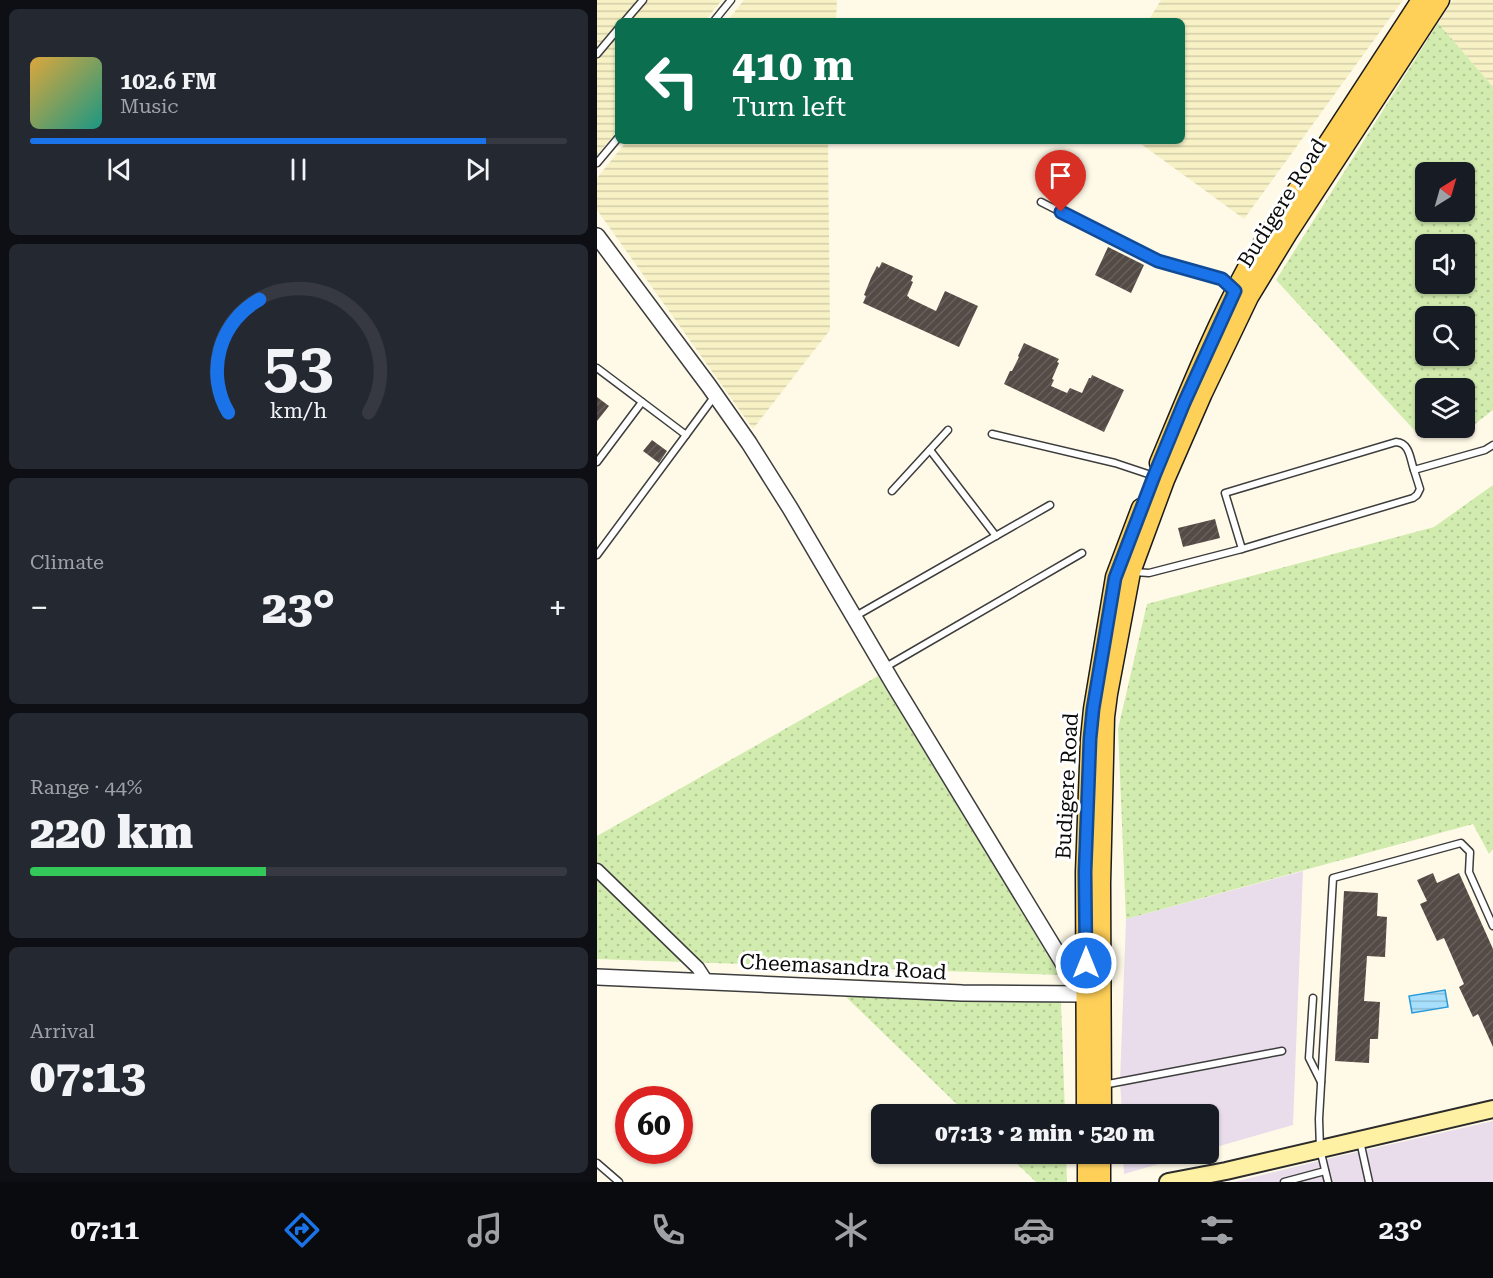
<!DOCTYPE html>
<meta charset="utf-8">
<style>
body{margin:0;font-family:"Roboto Serif",serif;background:#242831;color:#f1f3f6;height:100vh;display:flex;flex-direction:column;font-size:22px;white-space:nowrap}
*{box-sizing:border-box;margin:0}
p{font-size:20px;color:#9ea1a6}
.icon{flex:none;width:33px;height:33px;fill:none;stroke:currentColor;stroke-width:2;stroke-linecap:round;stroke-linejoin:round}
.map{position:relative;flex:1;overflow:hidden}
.details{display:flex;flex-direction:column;gap:9px;padding:9px;background:#0d0f14;width:597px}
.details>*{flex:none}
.banner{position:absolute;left:18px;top:18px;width:570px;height:126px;border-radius:9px;box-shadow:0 2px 4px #0004;background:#0b6e4f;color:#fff;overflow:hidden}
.needle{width:39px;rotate:37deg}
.controls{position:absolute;left:818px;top:162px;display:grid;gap:12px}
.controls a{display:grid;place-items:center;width:60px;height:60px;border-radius:9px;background:#171b24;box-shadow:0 2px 4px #0004;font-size:30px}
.speed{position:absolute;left:18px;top:1086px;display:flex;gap:12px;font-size:30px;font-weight:700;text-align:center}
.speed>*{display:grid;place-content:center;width:78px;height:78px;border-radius:50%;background:#171b24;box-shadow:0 2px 4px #0004;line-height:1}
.speed .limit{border:9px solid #d22;background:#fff;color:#111}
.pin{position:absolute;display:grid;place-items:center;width:51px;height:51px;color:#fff;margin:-62px -26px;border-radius:50% 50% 50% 0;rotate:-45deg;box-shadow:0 0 6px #0007}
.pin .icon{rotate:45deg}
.me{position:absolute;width:66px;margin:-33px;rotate:0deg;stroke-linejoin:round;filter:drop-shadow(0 0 4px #0008)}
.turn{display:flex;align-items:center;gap:21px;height:126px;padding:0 18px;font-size:27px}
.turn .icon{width:78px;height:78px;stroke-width:2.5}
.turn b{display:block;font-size:42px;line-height:51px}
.big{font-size:45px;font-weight:800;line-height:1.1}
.details .widget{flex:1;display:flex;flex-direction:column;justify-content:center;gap:9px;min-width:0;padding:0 21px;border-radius:9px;background:#242831}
.details .dial{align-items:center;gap:0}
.dial svg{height:156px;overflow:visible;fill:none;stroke:#363941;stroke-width:7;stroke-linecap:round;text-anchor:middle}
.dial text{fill:#f1f3f6;stroke:none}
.song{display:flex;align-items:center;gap:18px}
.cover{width:72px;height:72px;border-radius:9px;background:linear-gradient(135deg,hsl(40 70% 55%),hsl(170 70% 35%))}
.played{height:6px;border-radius:3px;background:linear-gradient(90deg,#1a73e8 85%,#363941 85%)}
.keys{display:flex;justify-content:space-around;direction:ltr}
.heat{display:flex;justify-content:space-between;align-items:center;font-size:33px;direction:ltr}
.charge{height:9px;border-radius:4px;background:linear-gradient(90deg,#34c759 44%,#363941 0)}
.trip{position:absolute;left:274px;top:1104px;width:348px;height:60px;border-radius:9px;background:#171b24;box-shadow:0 2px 4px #0004;font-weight:800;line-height:60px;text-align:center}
.tab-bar{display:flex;height:96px;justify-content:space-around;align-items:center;background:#090b0e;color:#9ea1a6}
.tab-bar .icon{width:42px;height:42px}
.tab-bar .current{color:#1a73e8}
.tab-bar b{font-size:27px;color:#f1f3f6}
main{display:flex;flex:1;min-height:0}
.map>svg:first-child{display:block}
.industrial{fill:#e9ddeb}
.farmland{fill:url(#farmland-rules)}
.grass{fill:url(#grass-dots);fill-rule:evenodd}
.water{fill:url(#water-rules);stroke:#2899d9;stroke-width:1.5}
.building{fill:url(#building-hatch)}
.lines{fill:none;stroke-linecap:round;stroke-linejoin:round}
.service-casing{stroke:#3d3d3d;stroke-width:9}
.minor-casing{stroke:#3d3d3d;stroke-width:15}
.tertiary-casing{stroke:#3d3d3d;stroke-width:18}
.secondary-casing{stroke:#2c2c2c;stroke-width:20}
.primary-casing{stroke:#1b1b1b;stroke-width:21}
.service{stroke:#fff;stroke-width:6}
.minor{stroke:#fff;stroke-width:12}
.tertiary{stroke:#fff;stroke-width:15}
.secondary{stroke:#fff1a3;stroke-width:16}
.primary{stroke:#ffd058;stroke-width:18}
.route-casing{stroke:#114b97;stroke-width:15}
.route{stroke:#1a73e8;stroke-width:10}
.labels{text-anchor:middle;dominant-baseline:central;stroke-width:6;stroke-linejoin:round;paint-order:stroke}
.street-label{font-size:21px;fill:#0a0a0a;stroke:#fff}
</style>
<main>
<section class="details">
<div class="widget">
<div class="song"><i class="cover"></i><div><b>102.6 FM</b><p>Music</p></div></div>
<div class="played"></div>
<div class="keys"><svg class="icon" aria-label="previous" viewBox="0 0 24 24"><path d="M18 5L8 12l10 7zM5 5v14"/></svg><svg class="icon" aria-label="pause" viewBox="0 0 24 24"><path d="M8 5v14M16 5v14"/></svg><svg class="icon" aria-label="next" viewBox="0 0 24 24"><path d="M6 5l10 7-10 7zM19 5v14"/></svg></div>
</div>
<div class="widget dial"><svg viewBox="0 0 100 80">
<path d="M14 69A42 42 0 1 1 86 69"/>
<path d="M14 69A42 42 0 0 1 30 11" stroke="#1a73e8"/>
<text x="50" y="56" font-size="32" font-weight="700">53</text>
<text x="50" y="72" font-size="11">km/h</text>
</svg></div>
<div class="widget"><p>Climate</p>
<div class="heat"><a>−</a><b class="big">23°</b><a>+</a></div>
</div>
<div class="widget"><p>Range · 44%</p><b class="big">220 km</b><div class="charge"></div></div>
<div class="widget"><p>Arrival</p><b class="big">07:13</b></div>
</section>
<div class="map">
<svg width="896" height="1182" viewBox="0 0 896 1182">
<defs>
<pattern id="farmland-rules" width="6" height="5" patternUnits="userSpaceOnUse" patternTransform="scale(1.5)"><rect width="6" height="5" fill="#f7f1c5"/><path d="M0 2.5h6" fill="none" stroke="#d2cda8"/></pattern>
<pattern id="grass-dots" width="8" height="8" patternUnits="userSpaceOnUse" patternTransform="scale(1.5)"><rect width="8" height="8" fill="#d1ecae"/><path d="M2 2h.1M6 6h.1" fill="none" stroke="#b2c994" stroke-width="1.8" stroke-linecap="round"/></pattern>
<pattern id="water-rules" width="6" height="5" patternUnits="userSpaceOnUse" patternTransform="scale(1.5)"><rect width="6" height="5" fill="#a7dffc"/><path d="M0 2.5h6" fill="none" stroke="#8ebed7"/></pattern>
<pattern id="building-hatch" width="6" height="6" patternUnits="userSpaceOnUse" patternTransform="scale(1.5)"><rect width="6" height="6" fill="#544b46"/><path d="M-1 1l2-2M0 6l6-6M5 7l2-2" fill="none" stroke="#68605c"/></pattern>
</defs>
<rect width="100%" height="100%" fill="#fffae8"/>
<g class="industrial">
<path d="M706 871 696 1125 612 1149V1114H525L523 1082 529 919Z"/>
<path d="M896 1121V1182H637L734 1158Z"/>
<path d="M526 1154H596L527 1174Z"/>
</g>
<g class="farmland">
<path d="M0 0H125L108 21H21V130L0 155Z"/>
<path d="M147 0H240L239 21H130Z"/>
<path d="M564 0H806L647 219 540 141H585V21H551Z"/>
<path d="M856 0H896V87L841 23Z"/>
<path d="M30 141H231L233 330 156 429 0 210V178Z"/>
</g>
<g class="grass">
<path d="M841 23 896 87V410L878 424 867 426V388H828V428H855L819 432 679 280ZM828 172H867V212H828ZM828 244H867V284H828ZM828 316H867V356H828Z"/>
<path d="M896 485V849L892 854 876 824 529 919 521 729 550 604 837 527Z"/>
<path d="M281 676 463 975 0 959V836Z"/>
<path d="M248 996 464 1002 468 1114H370Z"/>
<path d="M410 1154H469L470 1182H439Z"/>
</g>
<path class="water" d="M848 990 851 1007 815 1013 812 996Z"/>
<g class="building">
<path d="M511 247 547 265 534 293 498 275Z"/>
<path d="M285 262 316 276 314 281 316 282 310 296 312 297V298L339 311 348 291 381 306 362 347 266 303 269 296 267 295 274 278 280 266 282 268Z"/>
<path d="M427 343 462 359 460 362 462 363 455 379 457 380 454 386 470 393 473 388 485 393 492 378H494L495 375 527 390 507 432 407 384 413 371H415L422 357 421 356Z"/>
<path d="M0 397 12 406 0 421Z"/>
<path d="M55 440 70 451 62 463 46 451Z"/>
<path d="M618 519 623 538 586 547 581 528Z"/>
<path d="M836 873 840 883 862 873 896 949V1047L881 1014 876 1017 862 987 867 984 847 938 840 941 823 904 830 901 820 880Z"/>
<path d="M747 891 781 893 780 916 790 917 788 957 770 956 767 1001 783 1002 781 1039H773L772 1063 738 1061Z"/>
</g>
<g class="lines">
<defs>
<g id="service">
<path d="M28 21 46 0"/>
<path d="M117 21 134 0"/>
<path d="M0 54 21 29"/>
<path d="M0 163 21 138"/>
<path d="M444 202 560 261 625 279 637 290"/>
<path d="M0 368 89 435 117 397"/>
<path d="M395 434 518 463 557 476"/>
<path d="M333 450 399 536"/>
<path d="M0 462 45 402"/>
<path d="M295 491 351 430"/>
<path d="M645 549 628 493 799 442C813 443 813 459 817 470"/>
<path d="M0 555 89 435"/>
<path d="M537 572 552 573 645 549 816 498 820 495 823 489 817 470 888 450 896 445"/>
<path d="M257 617 453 505"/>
<path d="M287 668 485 553"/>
<path d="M716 998 712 1058 724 1082"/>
<path d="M506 1085 685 1051"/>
<path d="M763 1141 772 1182"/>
<path d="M0 1163 22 1182"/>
<path d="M687 1182 728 1171"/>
<path d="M731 1182 723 1149 722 1119 736 878 864 843 873 852 872 872 896 926"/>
</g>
<path id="minor" d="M0 870 101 968 110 982"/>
<g id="tertiary">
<path d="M0 236 112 386 152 443 193 508 297 685 471 971C481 981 484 986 498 986"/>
<path d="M0 977 365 993 489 994"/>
</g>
<path id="secondary" d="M571 1182 629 1171 896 1109"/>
<g id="primary">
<path d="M562 463C590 396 617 328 652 264L824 0"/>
<path d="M489 1114 488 872 493 739 496 709 518 577 544 508"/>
<path d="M505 1114 504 883 508 717 511 694 534 572 568 480 606 393 652 297 691 233 843 0"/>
<path d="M490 1154V1182"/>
<path d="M504 1182V1154"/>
</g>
</defs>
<use href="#service" class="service-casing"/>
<use href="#minor" class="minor-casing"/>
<use href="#tertiary" class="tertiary-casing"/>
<use href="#secondary" class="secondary-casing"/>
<use href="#primary" class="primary-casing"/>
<use href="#service" class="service"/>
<use href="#minor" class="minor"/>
<use href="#tertiary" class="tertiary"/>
<use href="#secondary" class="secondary"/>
<use href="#primary" class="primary"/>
</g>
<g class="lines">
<defs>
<path id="route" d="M464 212 561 261 625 279 638 291 587 403 557 476 518 578 496 709 493 739 488 872 489 963"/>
</defs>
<use href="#route" class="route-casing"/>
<use href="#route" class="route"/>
</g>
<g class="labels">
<g class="street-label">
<text transform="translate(685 203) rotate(-58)">Budigere Road</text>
<text transform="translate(470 786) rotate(-87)">Budigere Road</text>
<text transform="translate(246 967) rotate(3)">Cheemasandra Road</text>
</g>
</g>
</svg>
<div class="controls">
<a><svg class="needle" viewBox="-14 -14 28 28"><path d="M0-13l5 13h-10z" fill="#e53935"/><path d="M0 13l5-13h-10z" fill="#9ea1a6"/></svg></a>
<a><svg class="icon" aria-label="sound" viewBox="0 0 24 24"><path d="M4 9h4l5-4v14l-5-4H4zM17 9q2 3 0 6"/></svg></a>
<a><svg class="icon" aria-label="search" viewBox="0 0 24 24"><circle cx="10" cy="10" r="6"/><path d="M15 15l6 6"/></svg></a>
<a><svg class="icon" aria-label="layers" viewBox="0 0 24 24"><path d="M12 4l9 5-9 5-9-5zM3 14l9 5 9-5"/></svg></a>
</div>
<div class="speed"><div class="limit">60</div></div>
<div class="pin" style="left:464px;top:212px;background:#d93025"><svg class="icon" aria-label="arrive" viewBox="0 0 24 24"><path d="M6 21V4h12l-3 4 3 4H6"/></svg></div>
<svg class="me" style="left:489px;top:963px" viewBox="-20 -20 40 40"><circle r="17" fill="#1a73e8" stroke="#fff" stroke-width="3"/><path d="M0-11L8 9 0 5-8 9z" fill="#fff"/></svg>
<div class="trip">07:13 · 2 min · 520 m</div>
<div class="banner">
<div class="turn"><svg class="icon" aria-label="left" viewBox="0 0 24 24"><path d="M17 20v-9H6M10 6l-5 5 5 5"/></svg><div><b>410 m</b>Turn left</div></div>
</div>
</div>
</main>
<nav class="tab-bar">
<b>07:11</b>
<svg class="icon current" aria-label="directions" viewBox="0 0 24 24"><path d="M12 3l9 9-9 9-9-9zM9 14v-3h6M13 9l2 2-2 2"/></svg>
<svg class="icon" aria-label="music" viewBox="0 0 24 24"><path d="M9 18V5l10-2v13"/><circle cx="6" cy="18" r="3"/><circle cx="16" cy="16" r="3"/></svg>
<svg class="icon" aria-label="phone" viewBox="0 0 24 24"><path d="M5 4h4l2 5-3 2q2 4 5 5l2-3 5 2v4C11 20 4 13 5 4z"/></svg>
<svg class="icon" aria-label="climate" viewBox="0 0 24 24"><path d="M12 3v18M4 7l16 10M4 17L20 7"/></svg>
<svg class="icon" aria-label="car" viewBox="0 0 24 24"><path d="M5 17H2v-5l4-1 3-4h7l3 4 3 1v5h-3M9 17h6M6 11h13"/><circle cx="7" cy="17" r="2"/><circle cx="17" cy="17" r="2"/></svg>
<svg class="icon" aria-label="filters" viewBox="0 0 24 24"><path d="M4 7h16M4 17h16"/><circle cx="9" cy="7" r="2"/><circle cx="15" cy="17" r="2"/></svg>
<b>23°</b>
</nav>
